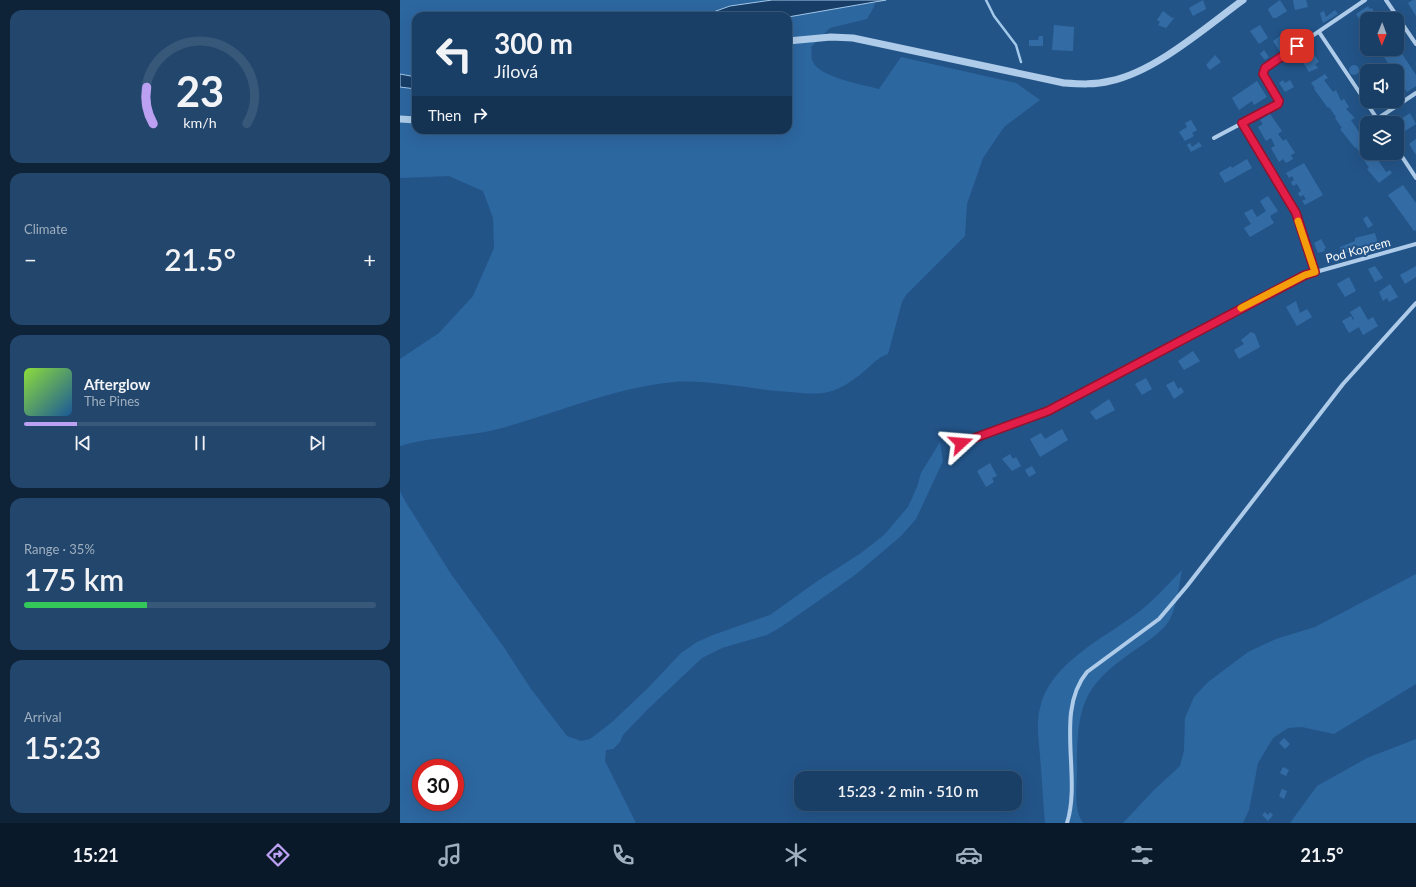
<!DOCTYPE html>
<meta charset="utf-8">
<style>
body{margin:0;font-family:Lato,sans-serif;background:#23466c;color:#f1f3f6;height:100vh;display:flex;flex-direction:column;font-size:15px;white-space:nowrap}
*{box-sizing:border-box;margin:0}
p{font-size:13px;color:#9fafbf}
.icon{flex:none;width:22px;height:22px;fill:none;stroke:currentColor;stroke-width:2;stroke-linecap:round;stroke-linejoin:round}
.map{position:relative;flex:1;overflow:hidden}
.panel{display:flex;flex-direction:column;gap:10px;padding:10px;background:#0e2338;width:400px}
.panel>*{flex:none}
.banner{position:absolute;left:12px;top:12px;width:380px;height:122px;border-radius:12px;box-shadow:0 4px 16px #0002,0 0 0 1px #38587a;background:#1a3f66;color:#f1f3f6;overflow:hidden}
.needle{width:26px;rotate:181deg}
.fabs{position:absolute;left:960px;top:12px;display:grid;gap:8px}
.fabs a{display:grid;place-items:center;width:44px;height:44px;border-radius:8px;background:#1a3f66;box-shadow:0 4px 16px #0002,0 0 0 1px #38587a;font-size:20px}
.speed{position:absolute;left:12px;top:759px;display:flex;gap:8px;font-size:20px;font-weight:700;text-align:center}
.speed>*{display:grid;place-content:center;width:52px;height:52px;border-radius:50%;background:#1a3f66;box-shadow:0 4px 16px #0002,0 0 0 1px #38587a;line-height:1}
.speed .limit{border:6px solid #d22;background:#fff;color:#111}
.pin{position:absolute;display:grid;place-items:center;width:34px;height:34px;color:#fff;margin:-17px;border-radius:8px;box-shadow:0 2px 6px #0006}
.me{position:absolute;width:44px;margin:-22px;rotate:71deg;stroke-linejoin:round;filter:drop-shadow(0 0 3px #0008)}
.turn{display:flex;align-items:center;gap:14px;height:84px;padding:0 16px;font-size:18px}
.turn .icon{width:52px;height:52px;stroke-width:2.5}
.turn b{display:block;font-size:28px;line-height:34px}
.then{display:flex;align-items:center;height:38px;padding:0 16px;background:#0003;gap:8px;font-size:15px}
.big{font-size:30px;font-weight:600;line-height:1.1}
.panel .card{flex:1;display:flex;flex-direction:column;justify-content:center;gap:6px;min-width:0;padding:0 14px;border-radius:12px;background:#23466c}
.panel .dial{align-items:center;gap:0}
.dial svg{height:104px;overflow:visible;fill:none;stroke:#38587a;stroke-width:7;stroke-linecap:round;text-anchor:middle}
.dial text{fill:#f1f3f6;stroke:none}
.song{display:flex;align-items:center;gap:12px}
.cover{width:48px;height:48px;border-radius:6px;background:linear-gradient(135deg,hsl(90 70% 55%),hsl(210 70% 35%))}
.played{height:4px;border-radius:2px;background:linear-gradient(90deg,#bca0f2 15%,#38587a 15%)}
.keys{display:flex;justify-content:space-around;direction:ltr}
.heat{display:flex;justify-content:space-between;align-items:center;font-size:22px;direction:ltr}
.charge{height:6px;border-radius:3px;background:linear-gradient(90deg,#34c759 35%,#38587a 0)}
.trip{position:absolute;left:394px;top:771px;width:228px;height:40px;border-radius:12px;background:#1a3f66;box-shadow:0 4px 16px #0002,0 0 0 1px #38587a;font-weight:600;line-height:40px;text-align:center}
.menu{display:flex;height:64px;justify-content:space-around;align-items:center;background:#0a1929;color:#9fafbf}
.menu .icon{width:28px;height:28px}
.menu .current{color:#bca0f2}
.menu b{font-size:18px;color:#f1f3f6}
main{display:flex;flex:1;min-height:0}
.map>svg:first-child{display:block}
.green{fill:#2d67a0;fill-rule:evenodd}
.water{fill:#183e67;stroke:#a2c8ea}
.lines{fill:none;stroke-linecap:round;stroke-linejoin:round}
.stream{stroke:#a2c8ea;stroke-width:2.5}
.building{fill:#336ca5}
.minor{stroke:#aecce9;stroke-width:4}
.tertiary{stroke:#aecce9;stroke-width:7}
.route-casing{stroke:#92132f;stroke-width:10}
.route{stroke:#e11d48;stroke-width:7}
.slow{stroke:#f59e0b;stroke-width:7}
.labels{text-anchor:middle;dominant-baseline:central;stroke-width:4;stroke-linejoin:round;paint-order:stroke}
.street-label{font-size:12px;fill:#fff;stroke:#235488}
</style>
<main>
<section class="panel">
<div class="card dial"><svg viewBox="0 0 100 80">
<path d="M14 69A42 42 0 1 1 86 69"/>
<path d="M14 69A42 42 0 0 1 9 41" stroke="#bca0f2"/>
<text x="50" y="56" font-size="32" font-weight="700">23</text>
<text x="50" y="72" font-size="11">km/h</text>
</svg></div>
<div class="card"><p>Climate</p>
<div class="heat"><a>−</a><b class="big">21.5°</b><a>+</a></div>
</div>
<div class="card">
<div class="song"><i class="cover"></i><div><b>Afterglow</b><p>The Pines</p></div></div>
<div class="played"></div>
<div class="keys"><svg class="icon" aria-label="previous" viewBox="0 0 24 24"><path d="M18 5L8 12l10 7zM5 5v14"/></svg><svg class="icon" aria-label="pause" viewBox="0 0 24 24"><path d="M8 5v14M16 5v14"/></svg><svg class="icon" aria-label="next" viewBox="0 0 24 24"><path d="M6 5l10 7-10 7zM19 5v14"/></svg></div>
</div>
<div class="card"><p>Range · 35%</p><b class="big">175 km</b><div class="charge"></div></div>
<div class="card"><p>Arrival</p><b class="big">15:23</b></div>
</section>
<div class="map">
<svg width="1016" height="823" viewBox="0 0 1016 823">
<rect width="100%" height="100%" fill="#235488"/>
<g class="green">
<path d="M0 0H372L330 6 302 16H16V77L0 74Z"/>
<path d="M475 2 474 7 467 19 430 28 411 47C412 51 411 56 412 60 417 77 464 85 479 89L501 57 616 83 640 100 604 127 583 158 567 204 565 236 506 295 502 302 488 354C479 357 476 361 469 367 458 377 442 389 428 392 416 395 403 393 391 392 354 390 309 379 274 382 210 388 151 416 90 431 60 437 29 437 0 446V359L39 333 73 296 94 248 93 218 83 191 49 176 0 178V87L16 89V130H388V17Z"/>
<path d="M540 442 543 461 516 519 501 536 455 575 381 627 367 635 322 648 302 658 247 710 223 735 220 742 213 749 206 750 205 761 236 823H0V491L5 501 51 574 103 646 131 689 167 736 181 741 190 739 211 723 247 689 281 653 297 642 313 635 370 615 416 582 461 553 484 535 508 507 517 487 521 473ZM21 768H55V802H21Z"/>
<path d="M782 570C779 584 777 605 771 617 767 628 747 642 738 648 683 685 677 704 677 770 677 786 673 809 683 823H645C643 801 642 778 640 756 639 741 636 723 640 708 650 663 703 639 736 614 753 602 767 585 782 570Z"/>
<path d="M1016 574V684L934 734 902 727 888 728 873 738 858 763 849 810 843 823H723L753 791 780 766 784 751 785 718 794 697 808 682 848 652 876 639 915 627Z"/>
<path d="M1016 739V823H890L917 786 967 758Z"/>
</g>
<g class="water">
<path d="M372 0H486L388 17 302 16 330 6Z"/>
<path d="M0 74 16 77V89L0 87Z"/>
</g>
<g class="lines">
<path class="stream" d="M586 0 594 16 616 45 621 62"/>
</g>
<g class="building">
<path d="M803 0 806 9 793 16 789 8Z"/>
<path d="M880 0 887 11 876 18H873L868 10 869 8Z"/>
<path d="M893 0H906L908 7 895 10Z"/>
<path d="M1013 0H1016V16L1008 3Z"/>
<path d="M968 6 970 9 972 8 977 19H967V30L956 14Z"/>
<path d="M935 10 938 14 923 23 920 13 924 11 926 17Z"/>
<path d="M763 11 772 18 775 17 766 28 758 25 760 22 757 20Z"/>
<path d="M654 25 674 27 673 51 652 50Z"/>
<path d="M860 25 868 38 859 44 850 31Z"/>
<path d="M639 36H643V46H629V40H638Z"/>
<path d="M880 36 887 47 880 52 873 41Z"/>
<path d="M997 46 1016 75V86L1007 92 997 78V71H993L979 49H997Z"/>
<path d="M864 50 869 57 865 60 860 54Z"/>
<path d="M911 50 919 62 915 64 918 68 909 72 900 58Z"/>
<path d="M815 55 821 62 810 70 806 65Z"/>
<circle cx="954" cy="70" r="5"/>
<path d="M925 74 928 78 924 80 933 92 936 90 941 101 944 99 949 107 946 109 955 118 951 120 959 132 963 130 966 134 963 135 967 140V153H979L982 157 978 160 986 172 990 170 992 173 979 183 967 169 969 168 956 147 955 148 940 129 942 128 935 118 936 117 929 107 928 108 914 89 915 88 911 83Z"/>
<path d="M883 80 885 83 890 80 894 87 885 92 879 83Z"/>
<path d="M857 81 867 97 854 105 852 101 839 110 832 98Z"/>
<path d="M1010 113 1016 124 1002 133 997 123H995Z"/>
<path d="M870 114 882 131 878 134 883 141 886 139 895 153 891 155 893 159 886 163 883 159 879 162 871 148 875 146 871 138 866 141 858 127 863 124 860 120Z"/>
<path d="M791 120 797 130 792 133 794 136 785 141 779 132 787 127 785 123Z"/>
<path d="M1016 139V155L1009 144Z"/>
<path d="M799 142 802 146 791 152 787 145 790 143 792 147Z"/>
<path d="M847 159 852 168 825 183 819 173 831 166 832 168Z"/>
<path d="M904 163 923 195 905 205 902 201 906 199 903 195 900 197 898 193 901 191 897 184 893 186 891 182 894 180 892 176 889 178 886 173Z"/>
<path d="M1003 185 1016 203V230L1014 231 988 195Z"/>
<path d="M868 196 878 211 870 216 874 223 850 237 844 228 851 224 844 213 852 209 857 217 866 211 860 201Z"/>
<path d="M967 216 973 225 968 228 963 219Z"/>
<path d="M975 233 978 244 941 254 940 247 955 241V238Z"/>
<path d="M921 239 926 248 924 249 925 251 918 253 914 243Z"/>
<path d="M975 266 983 278 975 282 968 269Z"/>
<path d="M1016 266V277L1005 284 1000 275Z"/>
<path d="M949 277 956 291 945 297 937 284Z"/>
<path d="M990 284 998 297 989 302 987 298 983 301 979 292Z"/>
<path d="M896 301 900 313 907 309 912 317 897 326 886 307Z"/>
<path d="M960 306 968 320 973 317 978 326 963 335 959 327 949 333 942 321 951 316 953 320 954 319 950 312Z"/>
<path d="M851 332 855 334 860 347 839 359 834 350 844 344 841 340Z"/>
<path d="M793 351 800 361 784 370 778 361Z"/>
<path d="M746 378 752 389 742 395 735 384Z"/>
<path d="M774 381 778 389 781 387 784 392 774 399 766 385Z"/>
<path d="M709 399 715 410 696 420 690 412Z"/>
<path d="M662 429 668 440 640 457 630 439 641 433 645 439Z"/>
<path d="M610 454 613 459 616 457 621 466 612 471 602 459Z"/>
<path d="M590 463 597 476 592 478 594 482 586 487 577 471Z"/>
<path d="M632 466 636 473 629 477 625 470Z"/>
<path d="M884 738 890 744 885 749 879 743Z"/>
<path d="M883 767 889 770 886 776 880 773Z"/>
<path d="M882 789 887 791 884 799 879 796Z"/>
<path d="M865 812 868 815 870 812 873 815 868 821 862 815Z"/>
</g>
<g class="lines">
<g class="minor">
<path d="M986 0 1016 44"/>
<path d="M919 32 980 123"/>
<path d="M977 119 1016 93"/>
<path d="M843 123 896 213 915 272"/>
<path d="M814 138 878 104 879 101 863 73 865 68 965 0"/>
<path d="M997 149 1016 178"/>
<path d="M561 443 648 411 905 275 1016 244"/>
<path d="M667 823C682 776 654 712 687 672L759 619 787 586 943 384 1016 303"/>
</g>
<g class="tertiary">
<path d="M388 41 431 37 453 38 664 83C680 84 695 85 710 81 755 72 806 27 843 0"/>
<path d="M0 119 16 120"/>
</g>
</g>
<g class="lines">
<defs>
<path id="route" d="M561 443 648 411 905 275 915 272 896 213 842 123 878 104 879 101 863 74 865 68 897 46"/>
</defs>
<use href="#route" class="route-casing"/>
<use href="#route" class="route"/>
<path class="slow" d="M841 308 905 275 915 272 898 221"/>
</g>
<g class="labels">
<g class="street-label">
<text transform="translate(958 250) rotate(-15)">Pod Kopcem</text>
</g>
</g>
</svg>
<div class="fabs">
<a><svg class="needle" viewBox="-14 -14 28 28"><path d="M0-13l5 13h-10z" fill="#e53935"/><path d="M0 13l5-13h-10z" fill="#9fafbf"/></svg></a>
<a><svg class="icon" aria-label="sound" viewBox="0 0 24 24"><path d="M4 9h4l5-4v14l-5-4H4zM17 9q2 3 0 6"/></svg></a>
<a><svg class="icon" aria-label="layers" viewBox="0 0 24 24"><path d="M12 4l9 5-9 5-9-5zM3 14l9 5 9-5"/></svg></a>
</div>
<div class="speed"><div class="limit">30</div></div>
<div class="pin" style="left:897px;top:46px;background:#d93025"><svg class="icon" aria-label="arrive" viewBox="0 0 24 24"><path d="M6 21V4h12l-3 4 3 4H6"/></svg></div>
<svg class="me" style="left:561px;top:443px" viewBox="-20 -20 40 40"><path d="M0-17L14 15 0 8-14 15z" fill="#e11d48" stroke="#fff" stroke-width="4"/></svg>
<div class="trip">15:23 · 2 min · 510 m</div>
<div class="banner">
<div class="turn"><svg class="icon" aria-label="left" viewBox="0 0 24 24"><path d="M17 20v-9H6M10 6l-5 5 5 5"/></svg><div><b>300 m</b>Jílová</div></div>
<div class="then">Then<svg class="icon" aria-label="right" viewBox="0 0 24 24"><path d="M7 20v-9h11M14 6l5 5-5 5"/></svg></div>
</div>
</div>
</main>
<nav class="menu">
<b>15:21</b>
<svg class="icon current" aria-label="directions" viewBox="0 0 24 24"><path d="M12 3l9 9-9 9-9-9zM9 14v-3h6M13 9l2 2-2 2"/></svg>
<svg class="icon" aria-label="music" viewBox="0 0 24 24"><path d="M9 18V5l10-2v13"/><circle cx="6" cy="18" r="3"/><circle cx="16" cy="16" r="3"/></svg>
<svg class="icon" aria-label="phone" viewBox="0 0 24 24"><path d="M5 4h4l2 5-3 2q2 4 5 5l2-3 5 2v4C11 20 4 13 5 4z"/></svg>
<svg class="icon" aria-label="climate" viewBox="0 0 24 24"><path d="M12 3v18M4 7l16 10M4 17L20 7"/></svg>
<svg class="icon" aria-label="car" viewBox="0 0 24 24"><path d="M5 17H2v-5l4-1 3-4h7l3 4 3 1v5h-3M9 17h6M6 11h13"/><circle cx="7" cy="17" r="2"/><circle cx="17" cy="17" r="2"/></svg>
<svg class="icon" aria-label="filters" viewBox="0 0 24 24"><path d="M4 7h16M4 17h16"/><circle cx="9" cy="7" r="2"/><circle cx="15" cy="17" r="2"/></svg>
<b>21.5°</b>
</nav>
